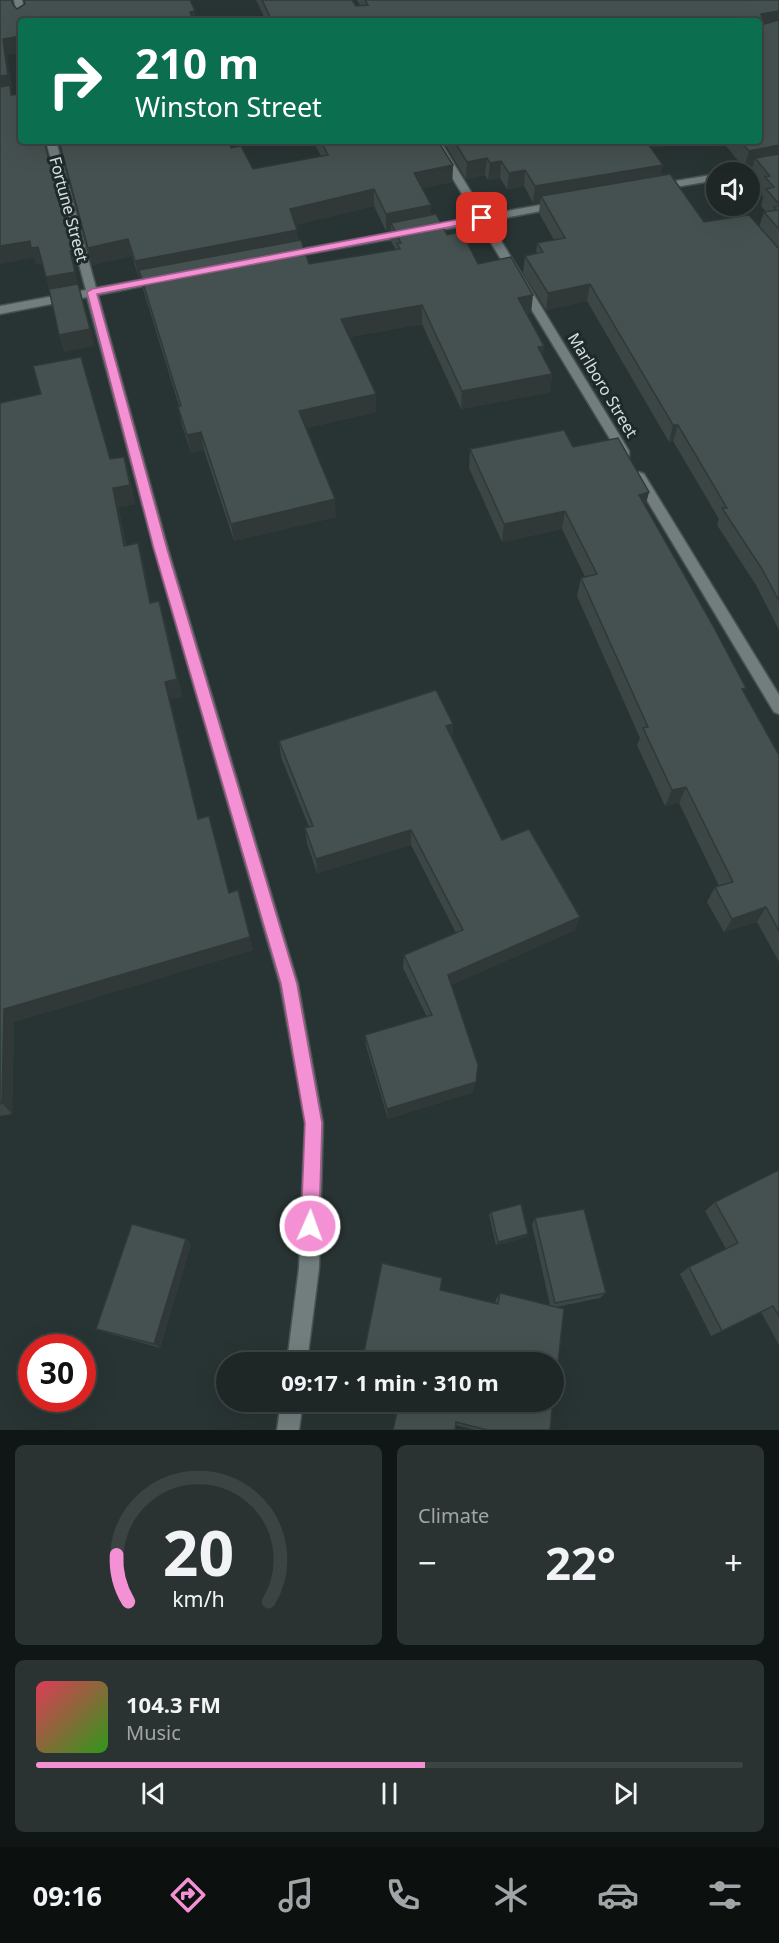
<!DOCTYPE html>
<meta charset="utf-8">
<style>
body{margin:0;font-family:"Noto Sans",sans-serif;background:#2b3332;color:#f1f3f6;height:100vh;display:flex;flex-direction:column;font-size:22px;white-space:nowrap}
*{box-sizing:border-box;margin:0}
p{font-size:20px;color:#a1a5a7}
.icon{flex:none;width:33px;height:33px;fill:none;stroke:currentColor;stroke-width:2;stroke-linecap:round;stroke-linejoin:round}
.map{position:relative;height:1430px;overflow:hidden}
.drawer{display:flex;flex-direction:column;gap:15px;padding:15px;background:#101515;flex:1}
.drawer>*{flex:none}
.guide{position:absolute;left:18px;top:18px;width:744px;height:126px;border-radius:6px;box-shadow:0 6px 24px #0002,0 0 0 2px #3c4443;background:#0b6e4f;color:#fff;overflow:hidden}
.controls{position:absolute;left:706px;top:162px;display:grid;gap:12px}
.controls a{display:grid;place-items:center;width:54px;height:54px;border-radius:50%;background:#1e2726;box-shadow:0 6px 24px #0002,0 0 0 2px #3c4443;font-size:30px}
.speed{position:absolute;left:18px;top:1334px;display:flex;gap:12px;font-size:30px;font-weight:700;text-align:center}
.speed>*{display:grid;place-content:center;width:78px;height:78px;border-radius:50%;background:#1e2726;box-shadow:0 6px 24px #0002,0 0 0 2px #3c4443;line-height:1}
.speed .limit{border:9px solid #d22;background:#fff;color:#111}
.pin{position:absolute;display:grid;place-items:center;width:51px;height:51px;color:#fff;margin:-26px;border-radius:12px;box-shadow:0 3px 9px #0006}
.me{position:absolute;width:66px;margin:-33px;rotate:2deg;stroke-linejoin:round;filter:drop-shadow(0 0 4px #0008)}
.turn{display:flex;align-items:center;gap:21px;height:126px;padding:0 18px;font-size:27px}
.turn .icon{width:78px;height:78px;stroke-width:2.5}
.turn b{display:block;font-size:42px;line-height:51px}
.big{font-size:45px;font-weight:700;line-height:1.1}
.drawer .tile{flex:1;display:flex;flex-direction:column;justify-content:center;gap:9px;min-width:0;padding:0 21px;border-radius:9px;background:#2b3332}
.drawer .dial{align-items:center;gap:0}
.dial svg{height:156px;overflow:visible;fill:none;stroke:#3c4443;stroke-width:7;stroke-linecap:round;text-anchor:middle}
.dial text{fill:#f1f3f6;stroke:none}
.song{display:flex;align-items:center;gap:18px}
.cover{width:72px;height:72px;border-radius:9px;background:linear-gradient(135deg,hsl(350 70% 55%),hsl(110 70% 35%))}
.played{height:6px;border-radius:3px;background:linear-gradient(90deg,#f491d4 55%,#3c4443 55%)}
.keys{display:flex;justify-content:space-around;direction:ltr}
.heat{display:flex;justify-content:space-between;align-items:center;font-size:33px;direction:ltr}
.drawer .tiles{flex:1;display:grid;gap:15px;grid-template-columns:1fr 1fr}
.tile:last-child{grid-column:span 2}
.trip{position:absolute;left:216px;top:1352px;width:348px;height:60px;border-radius:30px;background:#1e2726;box-shadow:0 6px 24px #0002,0 0 0 2px #3c4443;font-weight:700;line-height:60px;text-align:center}
.dock{display:flex;height:96px;justify-content:space-around;align-items:center;background:#0c100f;color:#a1a5a7}
.dock .icon{width:42px;height:42px}
.dock .selected{color:#f491d4}
.dock b{font-size:27px;color:#f1f3f6}
.map>svg:first-child{display:block}
.lines{fill:none;stroke-linecap:round;stroke-linejoin:round}
.street-casing{stroke:#485251;stroke-width:3}
.street{fill:#717e7d;fill-rule:evenodd}
.wall{fill:#3b4645;fill-rule:evenodd}
.shaded-wall{fill:#303938}
.building{fill:#455150;stroke:#303938;stroke-width:1.5}
.route{fill:#f491d4;stroke:#9f5e8a;stroke-width:1.5}
.labels{text-anchor:middle;dominant-baseline:central;stroke-width:6;stroke-linejoin:round;paint-order:stroke}
.street-label{font-size:16px;fill:#d9e0e0;stroke:#1e2a29}
</style>
<div class="map">
<svg width="779" height="1430" viewBox="0 0 779 1430">
<rect width="100%" height="100%" fill="#283433"/>
<g class="lines">
<defs>
<g id="street">
<path d="M14 0H22L27 21H21V23L19 21Z"/>
<path d="M46 141H56L96 288 162 276 168 279 162 282 98 295 168 549 298 984 323 1123 319 1268 307 1362H287L299 1268 305 1123 280 984 154 549 87 297 0 314V306L86 290Z"/>
<path d="M430 141H440L485 215 557 202 562 205 557 208 489 221 629 451V457H621L479 223 286 258 281 255 286 252 476 217Z"/>
<path d="M779 162V168L750 173 736 172Z"/>
<path d="M717 174V180L658 190 653 187 658 184Z"/>
<path d="M725 206H735L779 255V265L775 264Z"/>
<path d="M639 472 644 474 779 695V714L774 712 633 477Z"/>
<path d="M281 1401H303L299 1430H277Z"/>
</g>
</defs>
<use href="#street" class="street-casing"/>
<use href="#street" class="street"/>
</g>
<g class="wall">
<path d="M256 0H352L356 6H360L357 0H779V630L756 585 717 525 719 519 673 441 669 442 587 301 546 310 523 273 525 256 536 254 537 243 554 240 539 213 540 202 533 203 524 186 507 189 500 178 488 180 485 175 466 179 443 141H693L651 148 661 176 704 222 759 227 764 212H766L761 206 763 197 761 194 762 189 750 175 753 166 744 168 722 141H759V21H266Z"/>
<path d="M58 141 231 148 253 169 321 156 313 141H438L453 165 452 182 422 188 431 215 447 235 531 313 527 314 543 356 552 374 550 392 461 409 422 324 349 337 376 394V412L306 428 336 517 234 541 204 450 191 453 182 425 178 407 179 406 143 289 140 277 139 278 132 256 92 265ZM374 206 386 231 391 230V241L396 250 309 264 298 240 295 225Z"/>
<path d="M0 403 110 459 129 476 135 504 118 507 126 546 138 543 143 562 151 603 164 619 182 697 170 699 198 818 253 950 14 1022 12 1114 0 1116Z"/>
<path d="M573 447 649 492 645 506 744 692 779 755V962L757 922 724 932 707 902 715 887 719 886 679 803 665 806 637 745 640 738 577 596 581 578 585 577 562 529 502 542 469 468 470 449Z"/>
<path d="M453 724 452 738 502 840 575 930 451 985 473 1092 388 1119 366 1046 365 1035 427 1017 403 968 404 955 456 933 411 845 317 873 307 843 305 828 309 827 281 757 279 741Z"/>
<path d="M779 1170V1345L761 1312 711 1336 680 1274 689 1267 726 1249 705 1211 715 1202Z"/>
<path d="M491 1212 527 1237 496 1245 489 1215Z"/>
<path d="M535 1218 606 1293 600 1298 556 1307 554 1398 440 1290 495 1304 496 1299 500 1293 550 1305 532 1225Z"/>
<path d="M186 1239 191 1244 160 1348 104 1332 96 1329Z"/>
<path d="M363 1401H553L550 1430H475Z"/>
</g>
<g class="shaded-wall">
<path d="M195 11 196 21H191L190 12Z"/>
<path d="M779 11V26L759 30 761 14Z"/>
<path d="M21 36V53L7 55 13 91 12 92 14 102 0 94V76L3 39Z"/>
<path d="M640 141H693L638 151Z"/>
<path d="M779 145V161L755 158 753 166 744 168 749 151Z"/>
<path d="M487 158 485 175 466 179 467 162Z"/>
<path d="M501 161 500 178 488 180 490 163Z"/>
<path d="M453 165 452 182 413 190 414 173Z"/>
<path d="M663 165 660 182 541 196 540 202 533 203 535 186Z"/>
<path d="M525 170 524 186 507 189 509 173Z"/>
<path d="M374 189V206L291 226 290 209Z"/>
<path d="M431 205 430 222 391 223V230L386 231V214Z"/>
<path d="M297 230 298 247 139 270 140 277 139 278 135 261Z"/>
<path d="M128 239 132 256 92 265 88 248Z"/>
<path d="M30 241 38 247 43 264 36 265 34 258 0 264V246Z"/>
<path d="M73 250 78 267 74 268 70 251Z"/>
<path d="M75 272 80 289 50 294 46 277Z"/>
<path d="M590 284 587 301 546 310 548 293Z"/>
<path d="M533 295 531 313 516 316 518 298Z"/>
<path d="M422 305V324L342 338 341 319Z"/>
<path d="M90 329 95 346 64 352 59 335Z"/>
<path d="M544 346 542 364 538 347Z"/>
<path d="M552 374 550 392 461 409 462 391Z"/>
<path d="M376 394V412L301 429 299 411Z"/>
<path d="M673 425H678L673 441 669 442Z"/>
<path d="M201 432 204 450 191 453 187 435Z"/>
<path d="M124 457 135 504 118 507 129 565 124 546 113 488Z"/>
<path d="M649 492 644 511 639 495Z"/>
<path d="M335 499 336 517 234 541 231 524Z"/>
<path d="M565 511 562 529 502 542 504 524Z"/>
<path d="M138 543 143 562 155 621 150 603Z"/>
<path d="M159 601 182 697 170 699 202 834 165 682Z"/>
<path d="M453 724 452 740 446 726Z"/>
<path d="M686 787 679 803 665 806 672 790Z"/>
<path d="M411 830V845L317 873 316 859Z"/>
<path d="M238 890 253 950 14 1022 12 1114 2 1103 4 1009Z"/>
<path d="M766 907 757 922 724 932 732 919Z"/>
<path d="M580 917 575 930 446 987 448 975Z"/>
<path d="M476 1082 473 1092 388 1119 387 1109Z"/>
<path d="M528 1234 527 1237 496 1245 498 1242Z"/>
<path d="M186 1239 191 1244 160 1348 154 1344Z"/>
</g>
<g class="building">
<path d="M0 0H11L13 5 17 9 25 4 24 0H190L195 11 190 12 193 21H21V36L3 39 8 75 0 76Z"/>
<path d="M262 0H352L356 6 368 5 365 0H779V11L761 14 764 24 779 20V145L749 151 740 141H759V21H272Z"/>
<path d="M10 85 11 95 21 94V141H44L73 250 70 251 75 272 46 277 38 247 31 248 30 241 0 246V87Z"/>
<path d="M59 141H228L231 148 241 146 253 169 328 155 321 141H438L453 165 414 173 431 205 386 214 374 189 290 209 297 230 135 261 128 239 88 248Z"/>
<path d="M454 141H646L663 165 535 186 525 170 509 173 501 161 490 163 487 158 467 162Z"/>
<path d="M779 154V204L766 189 774 187 765 177 770 176 755 158Z"/>
<path d="M670 174 704 222 749 215 779 249V601L762 569 722 508H727L678 425H673L590 284 548 293 525 256 543 252 537 243 565 238 541 196Z"/>
<path d="M779 206V229L764 212 777 210 774 207Z"/>
<path d="M436 214 447 235 462 232 478 264 511 257 533 295 518 298 544 346 538 347 552 374 462 391 422 305 341 319 376 394 299 411 335 499 231 524 201 432 187 435 178 407 181 406 139 270 301 240 309 264 400 249 397 243H401L391 223Z"/>
<path d="M78 284 90 329 59 335 49 289Z"/>
<path d="M81 357 110 459 124 457 130 485 113 488 124 546 138 543 150 603 159 601 177 679 165 682 198 819 209 816 229 893 238 890 250 937 4 1009 2 1103 0 1104V403L41 394 33 366Z"/>
<path d="M564 430 573 447 618 438 649 492 639 495 712 624 746 688 742 689 779 755V931L766 907 732 919 715 887 733 882 686 787 672 790 643 728 648 727 581 578 597 574 565 511 504 524 470 449Z"/>
<path d="M436 690 453 724 446 726 502 840 529 829 580 917 448 975 478 1065 476 1082 387 1109 365 1035 432 1015 404 955 463 930 411 830 316 859 305 828 313 826 279 741Z"/>
<path d="M779 1170V1316L773 1306 722 1331 689 1267 738 1243 715 1202Z"/>
<path d="M521 1204 528 1234 498 1242 491 1212Z"/>
<path d="M584 1209 606 1293 555 1303 535 1218Z"/>
<path d="M132 1224 186 1239 154 1344 96 1329Z"/>
<path d="M382 1263 442 1278 440 1290 498 1304 500 1293 564 1309 554 1398V1362H362Z"/>
<path d="M374 1401H553L550 1430H487L456 1422 455 1430H393L398 1407Z"/>
</g>
<path class="route" d="M482 215 487 218 486 220 97 294 167 549 297 984 322 1123 319 1226 316 1233 310 1235 304 1233 301 1226 305 1123 281 984 154 549 87 292 92 289Z"/>
<g class="labels">
<g class="street-label">
<text transform="translate(69 209) rotate(75)">Fortune Street</text>
<text transform="translate(603 385) rotate(59)">Marlboro Street</text>
</g>
</g>
</svg>
<div class="controls">
<a><svg class="icon" aria-label="sound" viewBox="0 0 24 24"><path d="M4 9h4l5-4v14l-5-4H4zM17 9q2 3 0 6"/></svg></a>
</div>
<div class="speed"><div class="limit">30</div></div>
<div class="pin" style="left:482px;top:218px;background:#d93025"><svg class="icon" aria-label="arrive" viewBox="0 0 24 24"><path d="M6 21V4h12l-3 4 3 4H6"/></svg></div>
<svg class="me" style="left:310px;top:1226px" viewBox="-20 -20 40 40"><circle r="17" fill="#f491d4" stroke="#fff" stroke-width="3"/><path d="M0-11L8 9 0 5-8 9z" fill="#fff"/></svg>
<div class="trip">09:17 · 1 min · 310 m</div>
<div class="guide">
<div class="turn"><svg class="icon" aria-label="right" viewBox="0 0 24 24"><path d="M7 20v-9h11M14 6l5 5-5 5"/></svg><div><b>210 m</b>Winston Street</div></div>
</div>
</div>
<section class="drawer">
<div class="tiles">
<div class="tile dial"><svg viewBox="0 0 100 80">
<path d="M14 69A42 42 0 1 1 86 69"/>
<path d="M14 69A42 42 0 0 1 8 45" stroke="#f491d4"/>
<text x="50" y="56" font-size="32" font-weight="700">20</text>
<text x="50" y="72" font-size="11">km/h</text>
</svg></div>
<div class="tile"><p>Climate</p>
<div class="heat"><a>−</a><b class="big">22°</b><a>+</a></div>
</div>
<div class="tile">
<div class="song"><i class="cover"></i><div><b>104.3 FM</b><p>Music</p></div></div>
<div class="played"></div>
<div class="keys"><svg class="icon" aria-label="previous" viewBox="0 0 24 24"><path d="M18 5L8 12l10 7zM5 5v14"/></svg><svg class="icon" aria-label="pause" viewBox="0 0 24 24"><path d="M8 5v14M16 5v14"/></svg><svg class="icon" aria-label="next" viewBox="0 0 24 24"><path d="M6 5l10 7-10 7zM19 5v14"/></svg></div>
</div>
</div>
</section>
<nav class="dock">
<b>09:16</b>
<svg class="icon selected" aria-label="directions" viewBox="0 0 24 24"><path d="M12 3l9 9-9 9-9-9zM9 14v-3h6M13 9l2 2-2 2"/></svg>
<svg class="icon" aria-label="music" viewBox="0 0 24 24"><path d="M9 18V5l10-2v13"/><circle cx="6" cy="18" r="3"/><circle cx="16" cy="16" r="3"/></svg>
<svg class="icon" aria-label="phone" viewBox="0 0 24 24"><path d="M5 4h4l2 5-3 2q2 4 5 5l2-3 5 2v4C11 20 4 13 5 4z"/></svg>
<svg class="icon" aria-label="climate" viewBox="0 0 24 24"><path d="M12 3v18M4 7l16 10M4 17L20 7"/></svg>
<svg class="icon" aria-label="car" viewBox="0 0 24 24"><path d="M5 17H2v-5l4-1 3-4h7l3 4 3 1v5h-3M9 17h6M6 11h13"/><circle cx="7" cy="17" r="2"/><circle cx="17" cy="17" r="2"/></svg>
<svg class="icon" aria-label="filters" viewBox="0 0 24 24"><path d="M4 7h16M4 17h16"/><circle cx="9" cy="7" r="2"/><circle cx="15" cy="17" r="2"/></svg>
</nav>
